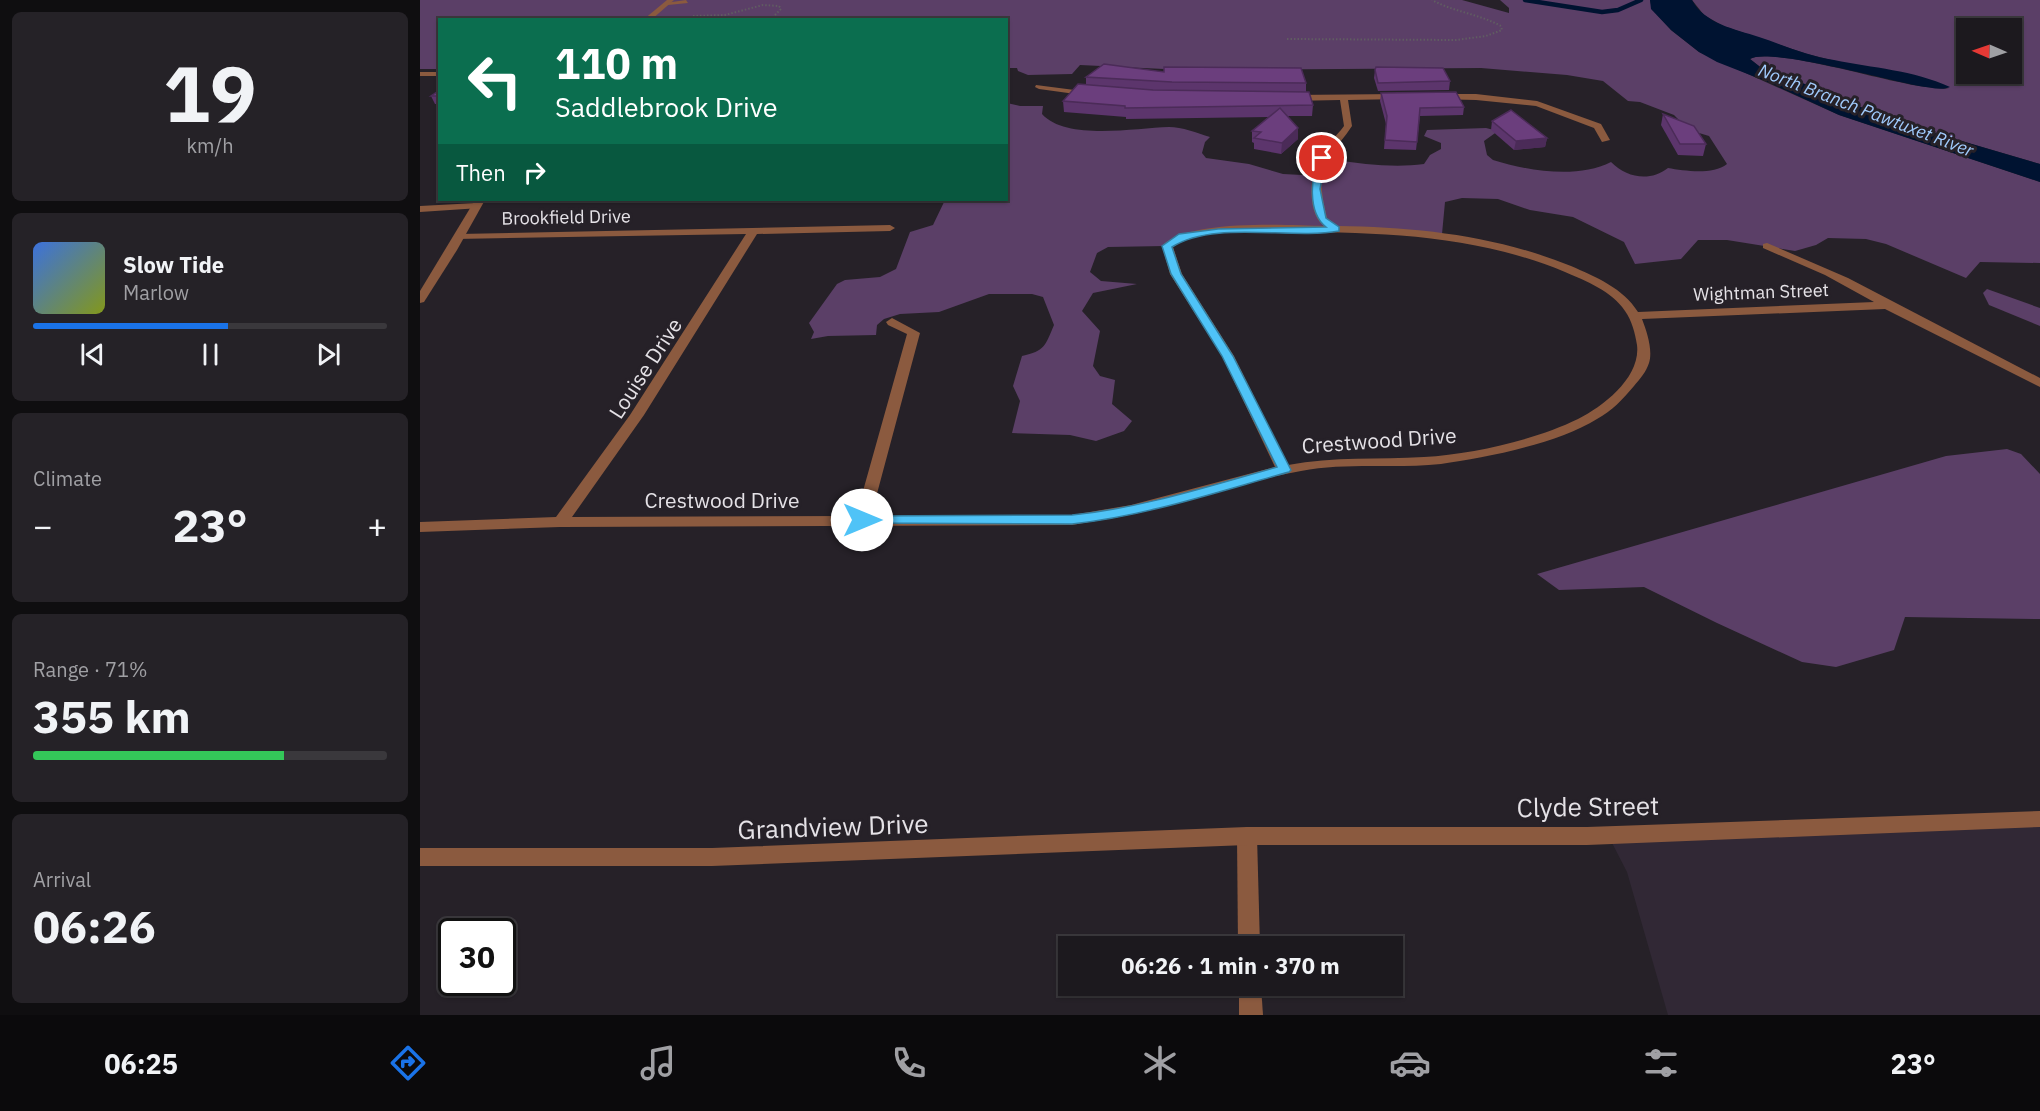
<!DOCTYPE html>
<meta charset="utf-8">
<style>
body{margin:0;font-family:"IBM Plex Sans",sans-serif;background:#252227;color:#f1f3f6;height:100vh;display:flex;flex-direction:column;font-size:22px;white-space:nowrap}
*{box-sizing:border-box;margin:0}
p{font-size:20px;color:#a0a0a4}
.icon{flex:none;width:33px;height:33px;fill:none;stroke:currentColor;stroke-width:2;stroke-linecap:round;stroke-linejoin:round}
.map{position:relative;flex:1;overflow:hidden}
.sheet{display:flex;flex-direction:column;gap:12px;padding:12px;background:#0f0e10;width:420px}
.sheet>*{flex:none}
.hud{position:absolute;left:18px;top:18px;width:570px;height:183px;border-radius:0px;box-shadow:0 2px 4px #0004,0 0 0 2px #3a383c;background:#0b6e4f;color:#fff;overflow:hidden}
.needle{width:39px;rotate:272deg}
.tools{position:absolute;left:1536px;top:18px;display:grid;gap:12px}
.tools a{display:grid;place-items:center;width:66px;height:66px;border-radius:0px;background:#1c191e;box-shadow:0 2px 4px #0004,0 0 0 2px #3a383c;font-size:30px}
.speed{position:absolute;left:18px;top:918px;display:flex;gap:12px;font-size:30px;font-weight:700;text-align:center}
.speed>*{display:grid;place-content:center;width:78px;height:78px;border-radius:50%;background:#1c191e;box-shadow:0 2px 4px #0004,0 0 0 2px #3a383c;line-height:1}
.speed .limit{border:3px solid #111;border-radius:9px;background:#fff;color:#111}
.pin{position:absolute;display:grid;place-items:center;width:51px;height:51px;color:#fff;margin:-26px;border:3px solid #fff;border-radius:50%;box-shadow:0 2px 6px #0007}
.me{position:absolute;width:66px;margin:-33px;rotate:90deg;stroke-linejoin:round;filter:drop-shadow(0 0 4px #0008)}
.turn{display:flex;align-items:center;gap:21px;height:126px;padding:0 18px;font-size:27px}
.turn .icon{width:78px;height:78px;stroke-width:2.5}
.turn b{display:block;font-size:42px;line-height:51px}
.then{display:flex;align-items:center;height:57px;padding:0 18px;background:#0003;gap:12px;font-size:22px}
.big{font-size:45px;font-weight:800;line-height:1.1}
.sheet .widget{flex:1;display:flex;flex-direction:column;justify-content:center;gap:9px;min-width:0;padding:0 21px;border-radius:9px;background:#252227}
.sheet .dial{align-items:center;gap:0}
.dial b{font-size:78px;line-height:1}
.song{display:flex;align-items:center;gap:18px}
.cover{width:72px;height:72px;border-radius:9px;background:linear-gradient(135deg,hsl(220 70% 55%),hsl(70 70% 35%))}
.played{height:6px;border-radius:3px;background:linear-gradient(90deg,#1a73e8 55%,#3a383c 55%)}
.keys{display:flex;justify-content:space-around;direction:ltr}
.heat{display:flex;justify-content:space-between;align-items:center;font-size:33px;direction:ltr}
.charge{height:9px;border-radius:4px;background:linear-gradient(90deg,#34c759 71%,#3a383c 0)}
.trip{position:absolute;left:638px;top:936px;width:345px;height:60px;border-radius:0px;background:#1c191e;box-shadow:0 2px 4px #0004,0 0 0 2px #3a383c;font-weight:800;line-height:60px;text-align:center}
.tab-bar{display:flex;height:96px;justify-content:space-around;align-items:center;background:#0b0a0c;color:#a0a0a4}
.tab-bar .icon{width:42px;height:42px}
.tab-bar .selected{color:#1a73e8}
.tab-bar b{font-size:27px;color:#f1f3f6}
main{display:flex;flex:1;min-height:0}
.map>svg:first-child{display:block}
.built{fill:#312835}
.green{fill:#5b3f67;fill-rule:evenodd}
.water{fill:#001331}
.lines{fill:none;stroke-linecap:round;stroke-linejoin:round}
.stream{stroke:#001331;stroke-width:4.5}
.path{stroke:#605c62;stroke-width:2;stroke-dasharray:1.5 2;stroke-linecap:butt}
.service{fill:#8b5a3f;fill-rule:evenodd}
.minor{fill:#8b5a3f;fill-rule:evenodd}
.tertiary{fill:#8b5a3f;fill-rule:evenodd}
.wall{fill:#5c356c}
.shaded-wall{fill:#4b2b58}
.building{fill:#6b3e7d;stroke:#4b2b58;stroke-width:1.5}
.route{fill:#4fc3f7;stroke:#337fa1;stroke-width:1.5}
.labels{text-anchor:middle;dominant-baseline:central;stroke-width:6;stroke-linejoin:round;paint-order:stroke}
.far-water-label{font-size:18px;font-style:italic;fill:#a1cbfd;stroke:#262128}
.far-street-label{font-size:18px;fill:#e5e2e7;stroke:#262128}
.street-label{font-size:21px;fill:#e5e2e7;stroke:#262128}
.near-street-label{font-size:26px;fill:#e5e2e7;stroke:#262128}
</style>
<main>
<section class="sheet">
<div class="widget dial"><b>19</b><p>km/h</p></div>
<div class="widget">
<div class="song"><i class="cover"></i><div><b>Slow Tide</b><p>Marlow</p></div></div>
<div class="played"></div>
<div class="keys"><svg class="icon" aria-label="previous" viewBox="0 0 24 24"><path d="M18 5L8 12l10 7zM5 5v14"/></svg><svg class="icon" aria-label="pause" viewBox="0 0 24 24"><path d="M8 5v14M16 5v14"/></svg><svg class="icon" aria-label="next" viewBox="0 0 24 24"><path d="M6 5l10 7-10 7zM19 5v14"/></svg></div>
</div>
<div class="widget"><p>Climate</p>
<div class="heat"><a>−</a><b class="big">23°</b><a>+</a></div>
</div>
<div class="widget"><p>Range · 71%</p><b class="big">355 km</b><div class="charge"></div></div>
<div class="widget"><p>Arrival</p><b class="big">06:26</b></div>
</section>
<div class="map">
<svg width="1620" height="1015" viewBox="0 0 1620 1015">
<rect width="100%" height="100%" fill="#262128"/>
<path class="built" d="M1620 818V1015H1248L1207 872 1190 839Z"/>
<g class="green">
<path d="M0 0H1042L1089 13V8L1080 0H1072H1230L1232 9 1251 30 1279 52 1419 115 1620 182V263L1560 262 1546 278 1466 244 1446 239 1408 238 1396 245 1375 251 1307 240H1278L1261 259 1215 264 1204 242 1153 217 1110 210 1078 199 1042 198 1025 202 1022 234 849 229 770 234 745 246 688 247 677 253 670 272 681 281 717 284 673 293 662 311 680 331 673 366 680 376 695 380 692 404 712 421 704 431 676 441 650 435 592 433 600 401 593 386 602 356C625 351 625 346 634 325L623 297 612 294H569L519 312 480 314 464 319 457 325 456 335 408 336 391 339 394 332 389 323 417 284 425 280 460 277 476 269 490 232 513 225 525 200H586L587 103 600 106H623L622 114C646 141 715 128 749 127 762 127 777 133 790 137L785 142 782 153 786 158 829 164 863 174 901 176 905 174 906 167 914 160C944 164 974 168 1004 164L1010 155 1021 149V143L1004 136 1007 130 1066 128 1078 131 1064 141 1067 155 1073 160C1108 171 1158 179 1191 162 1207 178 1230 182 1248 168 1265 171 1293 175 1307 164L1289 136 1269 130 1254 115 1220 102 1208 101 1183 81 1147 75 1061 68 765 70 660 65 652 74 608 75 598 71 597 68H587L586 20H20L19 69H0Z"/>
<path d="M1272 0H1620V164L1470 120 1402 90 1344 70 1330 59C1347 47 1454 78 1479 82 1495 86 1512 88 1529 89L1387 54 1303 26 1284 15ZM1546 28H1592V74H1546Z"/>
<path d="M1567 289 1620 308V326L1569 305 1563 293Z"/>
<path d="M1587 449 1601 454 1620 474V619L1485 617 1474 650 1416 667 1382 662 1297 623 1224 587 1139 590 1117 574 1526 456Z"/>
</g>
<path class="water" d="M1230 0H1272C1285 24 1315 29 1339 37 1363 45 1388 56 1414 60 1453 68 1493 70 1530 87 1522 91 1508 87 1499 86 1471 81 1348 47 1330 59L1344 70 1402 90 1470 120 1620 164V182L1419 115 1348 82 1297 62 1279 52 1251 30 1231 9Z"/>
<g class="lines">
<path class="stream" d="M1105 0 1182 12 1198 10 1221 0"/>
<g class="path">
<path d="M273 16 305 15 343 5 359 6 361 9 350 20"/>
<path d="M189 20 212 17"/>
<path d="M867 39 1036 40 1066 36 1082 30 1081 26C1059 14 1034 12 1012 0"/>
</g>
<path class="service" d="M266 0 268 3 248 5 245 3Z"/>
<g class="minor">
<path d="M616 85 670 92 674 94 670 96 619 89 615 87Z"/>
<path d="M979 94 982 95V99L928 100 932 126C925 137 916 146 909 157 896 173 903 200 907 218L918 226C998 227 1077 236 1151 266 1176 277 1203 288 1218 312L1454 302 1405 275 1343 248V244L1347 243 1428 278 1620 378V387L1465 309 1222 319C1227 332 1233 350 1229 363 1226 372 1220 379 1214 386 1203 399 1192 411 1177 419 1139 443 1066 458 1021 464 975 469 927 462 881 471 804 485 730 513 652 525L140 527 0 532V522L136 517 210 415 326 234 35 239V235L39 234 470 225 475 228 470 231 337 234 224 415 152 517 436 516 487 334 468 325 466 322 472 318 500 333 451 516 652 515 711 505 855 467 802 356 750 274 742 246C767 219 867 225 904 226 887 213 890 178 897 159 901 149 917 136 924 126L920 100 871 101 867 98 871 95ZM859 232C957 232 1054 234 1145 272 1166 281 1192 291 1205 311 1212 321 1215 333 1217 345 1221 377 1184 406 1158 419 1115 440 1053 454 1004 457 959 460 914 456 868 465L814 356 762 274 753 247C783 228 825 233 859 232Z"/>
<path d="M1018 94H1056L1117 101 1181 124 1190 140 1182 142 1174 128 1116 106 1056 100 1015 99V95Z"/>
<path d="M56 203 60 204V208L0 212V206Z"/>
<path d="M827 827 834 830 837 836 840 946H818L817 836 820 830Z"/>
<path d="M819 986H841L843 1015H819Z"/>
</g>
<g class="tertiary">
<path d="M247 0H254L231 20H223Z"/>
<rect x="0" y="72" width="20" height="4"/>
<path d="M55 200H65L37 250 4 302 0 303V291Z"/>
<path d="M1620 811V827L1167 845H827L292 866H0V848H292L827 827H1167Z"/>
</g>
</g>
<g class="wall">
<path d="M955 70 1030 81 1029 90 958 91 954 78Z"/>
<path d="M744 72 886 83V92L893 105 892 116H868L878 139 861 154 834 149V143L832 142V131L849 117 706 119V117L644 112 643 101 666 85V77Z"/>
<path d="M20 90V104H15L11 96Z"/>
<path d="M961 93 1044 107 1043 115 1000 116 996 150 964 149 966 124 960 101Z"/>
<path d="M1243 114 1286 144 1283 156 1258 155 1241 125Z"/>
<path d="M1072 121 1127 138 1125 147 1094 150 1071 130Z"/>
</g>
<g class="shaded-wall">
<path d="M878 128V139L861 154 862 143Z"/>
<path d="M1127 138 1125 147 1094 150 1096 141Z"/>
</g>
<g class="building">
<path d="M684 64 744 72V67L881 68 886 83 752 82 666 77Z"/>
<path d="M956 67 1023 68 1030 81 958 83 955 70Z"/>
<path d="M658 84 733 90 889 92 893 105 705 108V106L643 101Z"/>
<path d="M20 90V96H11Z"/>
<path d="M1036 92 1044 107 1000 108 997 142 965 140 967 116 961 93Z"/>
<path d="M860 108 878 128 862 143 834 138 841 132 832 131Z"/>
<path d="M1091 110 1127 138 1096 141 1072 121Z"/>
<path d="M1243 114 1274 126 1286 144H1260Z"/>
</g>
<path class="route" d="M899 156 906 158 900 189 906 218 919 227V231C870 240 794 220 752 247L761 274 813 356 871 470 869 472C797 492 726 516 652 524L437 523 435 520 437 517 442 516 652 515C722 508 789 486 857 467L802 356 751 274 742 246 759 234 798 229 906 227C887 212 891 177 899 156Z"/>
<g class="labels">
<g class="far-water-label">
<text transform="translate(1446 110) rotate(21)">North Branch Pawtuxet River</text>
</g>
<g class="far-street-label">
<text transform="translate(146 217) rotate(-1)">Brookfield Drive</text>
<text transform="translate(1341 292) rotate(-2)">Wightman Street</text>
</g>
<g class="street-label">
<text transform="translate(225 368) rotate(-57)">Louise Drive</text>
<text transform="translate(959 440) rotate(-4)">Crestwood Drive</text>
<text x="302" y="500">Crestwood Drive</text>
</g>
<g class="near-street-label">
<text transform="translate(1168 806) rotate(-1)">Clyde Street</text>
<text transform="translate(413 826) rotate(-2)">Grandview Drive</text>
</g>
</g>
</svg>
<div class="tools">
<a><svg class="needle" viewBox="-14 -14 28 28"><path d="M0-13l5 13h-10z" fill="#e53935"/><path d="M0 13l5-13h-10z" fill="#a0a0a4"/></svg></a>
</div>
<div class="speed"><div class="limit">30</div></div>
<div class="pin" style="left:902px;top:158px;background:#d93025"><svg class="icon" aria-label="arrive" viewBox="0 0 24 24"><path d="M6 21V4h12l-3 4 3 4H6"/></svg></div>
<svg class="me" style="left:442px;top:520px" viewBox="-20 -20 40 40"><circle r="19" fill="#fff"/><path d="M0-13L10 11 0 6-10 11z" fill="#4fc3f7"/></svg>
<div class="trip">06:26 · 1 min · 370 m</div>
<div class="hud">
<div class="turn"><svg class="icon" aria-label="left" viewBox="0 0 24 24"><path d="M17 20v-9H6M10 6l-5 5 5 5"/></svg><div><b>110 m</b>Saddlebrook Drive</div></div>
<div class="then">Then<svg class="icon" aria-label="right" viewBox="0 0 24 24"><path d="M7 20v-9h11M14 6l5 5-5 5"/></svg></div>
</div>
</div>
</main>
<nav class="tab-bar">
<b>06:25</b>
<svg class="icon selected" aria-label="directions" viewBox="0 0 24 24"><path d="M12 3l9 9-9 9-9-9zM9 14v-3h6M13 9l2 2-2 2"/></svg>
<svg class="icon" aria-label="music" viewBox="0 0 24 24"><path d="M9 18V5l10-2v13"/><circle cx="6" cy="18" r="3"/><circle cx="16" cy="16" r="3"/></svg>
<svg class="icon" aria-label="phone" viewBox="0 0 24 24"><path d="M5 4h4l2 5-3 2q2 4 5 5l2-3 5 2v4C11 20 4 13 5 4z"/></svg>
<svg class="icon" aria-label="climate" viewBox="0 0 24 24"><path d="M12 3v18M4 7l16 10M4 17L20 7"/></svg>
<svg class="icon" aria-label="car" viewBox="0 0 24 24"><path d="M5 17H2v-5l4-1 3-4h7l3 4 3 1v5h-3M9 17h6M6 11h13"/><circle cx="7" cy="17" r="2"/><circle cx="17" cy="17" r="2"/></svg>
<svg class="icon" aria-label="filters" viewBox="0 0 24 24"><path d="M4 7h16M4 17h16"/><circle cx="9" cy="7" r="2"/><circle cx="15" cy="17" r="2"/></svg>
<b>23°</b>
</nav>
